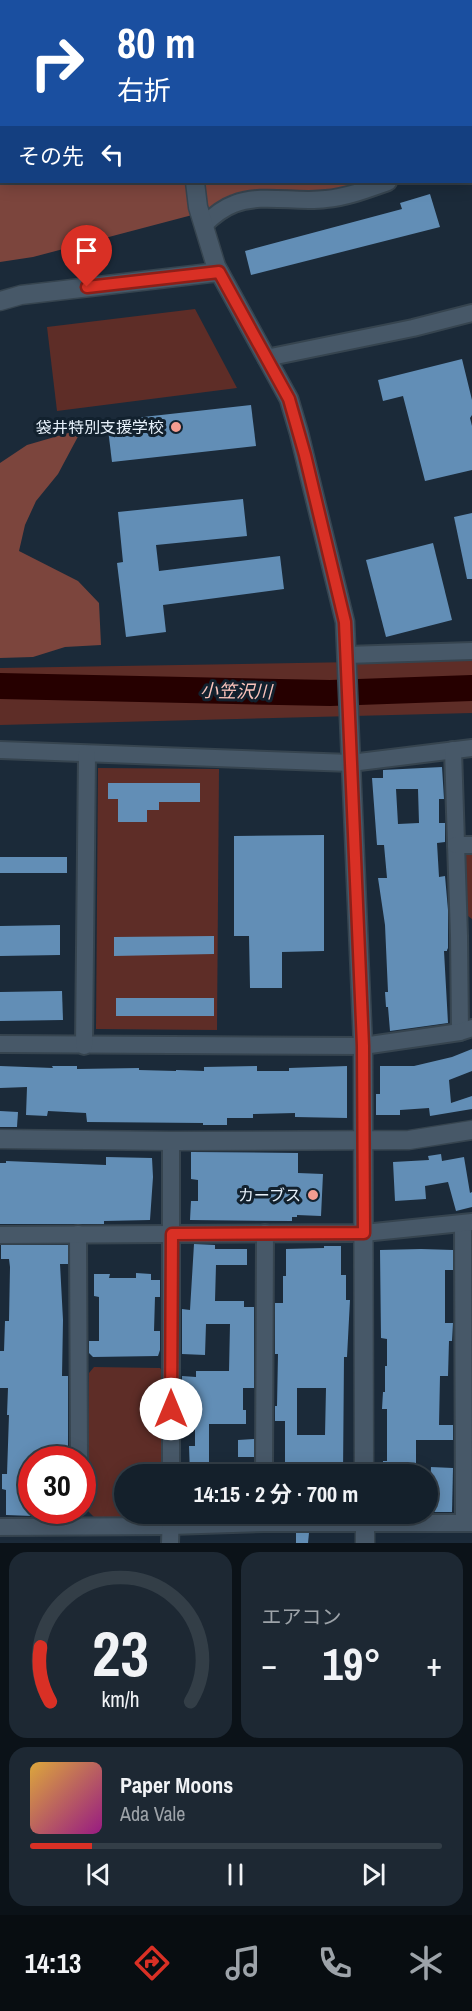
<!DOCTYPE html>
<html lang="ja">
<meta charset="utf-8">
<style>
body{margin:0;font-family:"Archivo Narrow","Noto Sans JP",sans-serif;background:#1d2833;color:#f1f3f6;height:100vh;display:flex;flex-direction:column;font-size:22px;white-space:nowrap}
*{box-sizing:border-box;margin:0}
p{font-size:20px;color:#9da3a9}
.icon{flex:none;width:33px;height:33px;fill:none;stroke:currentColor;stroke-width:2;stroke-linecap:round;stroke-linejoin:round}
.map{position:relative;height:1543px;overflow:hidden}
.drawer{display:flex;flex-direction:column;gap:9px;padding:9px;background:#0b1218;flex:1}
.drawer>*{flex:none}
.hud{position:absolute;left:0px;top:0px;width:472px;height:183px;box-shadow:0 3px 15px #0003,0 0 0 2px #333e47;background:#1a4fa0;color:#fff;overflow:hidden}
.speed{position:absolute;left:18px;top:1446px;display:flex;gap:12px;font-size:30px;font-weight:700;text-align:center}
.speed>*{display:grid;place-content:center;width:78px;height:78px;border-radius:50%;background:#14202b;box-shadow:0 3px 15px #0003,0 0 0 2px #333e47;line-height:1}
.speed .limit{border:9px solid #d22;background:#fff;color:#111}
.pin{position:absolute;display:grid;place-items:center;width:51px;height:51px;color:#fff;margin:-62px -26px;border-radius:50% 50% 50% 0;rotate:-45deg;box-shadow:0 0 6px #0007}
.pin .icon{rotate:45deg}
.me{position:absolute;width:66px;margin:-33px;rotate:0deg;stroke-linejoin:round;filter:drop-shadow(0 0 4px #0008)}
.turn{display:flex;align-items:center;gap:21px;height:126px;padding:0 18px;font-size:27px}
.turn .icon{width:78px;height:78px;stroke-width:2.5}
.turn b{display:block;font-size:42px;line-height:51px}
.then{display:flex;align-items:center;height:57px;padding:0 18px;background:#0003;gap:12px;font-size:22px}
.big{font-size:45px;font-weight:700;line-height:1.1}
.drawer .tile{flex:1;display:flex;flex-direction:column;justify-content:center;gap:9px;min-width:0;padding:0 21px;border-radius:18px;background:#1d2833}
.drawer .dial{align-items:center;gap:0}
.dial svg{height:156px;overflow:visible;fill:none;stroke:#333e47;stroke-width:7;stroke-linecap:round;text-anchor:middle}
.dial text{fill:#f1f3f6;stroke:none}
.song{display:flex;align-items:center;gap:18px}
.cover{width:72px;height:72px;border-radius:9px;background:linear-gradient(135deg,hsl(40 70% 55%),hsl(310 70% 35%))}
.played{height:6px;border-radius:3px;background:linear-gradient(90deg,#d93025 15%,#333e47 15%)}
.keys{display:flex;justify-content:space-around;direction:ltr}
.heat{display:flex;justify-content:space-between;align-items:center;font-size:33px;direction:ltr}
.drawer .tiles{flex:1;display:grid;gap:9px;grid-template-columns:1fr 1fr}
.tile:last-child{grid-column:span 2}
.trip{position:absolute;left:114px;top:1464px;width:324px;height:60px;border-radius:30px;background:#14202b;box-shadow:0 3px 15px #0003,0 0 0 2px #333e47;font-weight:700;line-height:60px;text-align:center}
.dock{display:flex;height:96px;justify-content:space-around;align-items:center;background:#080d11;color:#9da3a9}
.dock .icon{width:42px;height:42px}
.dock .on{color:#d93025}
.dock b{font-size:27px;color:#f1f3f6}
.map>svg:first-child{display:block}
.green{fill:#5e2d27}
.forest{fill:#7c453d}
.lines{fill:none;stroke-linecap:round;stroke-linejoin:round}
.river{stroke:#260000;stroke-width:26}
.building{fill:#628eb6;fill-rule:evenodd}
.street-casing{stroke:#36444f;stroke-width:20}
.secondary-casing{stroke:#36444f;stroke-width:21}
.street{stroke:#475868;stroke-width:16}
.secondary{stroke:#475868;stroke-width:18}
.route-casing{stroke:#8d1f18;stroke-width:15}
.route{stroke:#d93025;stroke-width:10}
.poi-dot{fill:#f59c90;stroke:#12212e;stroke-width:2}
.labels{text-anchor:middle;dominant-baseline:central;stroke-width:6;stroke-linejoin:round;paint-order:stroke}
.poi-label{font-size:16px;fill:#e6f0fa;stroke:#12212e;text-anchor:end}
.water-label{font-size:18px;font-style:italic;fill:#f9c2ba;stroke:#12212e}
</style>
<div class="map">
<svg width="472" height="1543" viewBox="0 0 472 1543">
<rect width="100%" height="100%" fill="#1b2a39"/>
<g class="green">
<path d="M309 0H472V50L471 2 305 1Z"/>
<path d="M195 309 237 388 57 411 47 327Z"/>
<path d="M472 660V713L0 725V668Z"/>
<path d="M98 768 219 769 217 1030 96 1029Z"/>
<path d="M472 851V919L464 913 463 852Z"/>
<path d="M94 1367 160 1368 165 1374V1474H124V1514H161L157 1518 94 1517 88 1511 89 1373Z"/>
</g>
<g class="forest">
<path d="M0 0 152 1 2 2V182H382L353 194 234 204 33 257 0 262Z"/>
<path d="M82 429 58 474 36 501 25 525 19 551 78 581 99 603 101 645 65 647 33 657 0 658V463L27 445Z"/>
</g>
<g class="lines">
<path class="river" d="M0 686 330 693 472 688"/>
</g>
<g class="building">
<path d="M430 194 440 227 251 275 245 251 402 209 400 203Z"/>
<path d="M462 359 472 400V415L470 418 472 426V470L425 481 403 396 383 401 378 380Z"/>
<path d="M251 405 256 446 112 462 107 421Z"/>
<path d="M243 499 247 536 156 545 159 571 280 556 284 589 163 605 166 632 126 637 117 563 123 562 118 512Z"/>
<path d="M472 513V579H467L454 517Z"/>
<path d="M433 543 452 620 386 637 366 560Z"/>
<path d="M442 767 444 799H439V823H445V842L437 843 439 877 445 876 448 910V950L447 948V951H444L448 1023 390 1031 388 1007H386L385 992H388L385 925 378 878H387L384 845H377L372 778H383V770ZM396 789H418L419 823 398 824Z"/>
<path d="M108 783H200V802H159V810H147V822H118V799H108Z"/>
<path d="M324 835V951L282 952V988H250L249 936H234V836Z"/>
<rect x="0" y="857" width="67" height="16"/>
<path d="M60 925V955L0 956V926Z"/>
<path d="M214 936V954L114 956V937Z"/>
<path d="M62 991 63 1020 0 1021V992Z"/>
<rect x="116" y="998" width="98" height="18"/>
<path d="M472 1049V1071L449 1080 451 1103 472 1096V1109L430 1116 429 1108 400 1110V1115H376V1094H380V1066H414L452 1057Z"/>
<path d="M0 1066 53 1068 52 1066H77V1069L139 1068V1070L176 1071V1070L204 1071V1067L257 1066V1071H289V1068L347 1066V1118L295 1117V1113L253 1114V1118H227V1125H203V1123L87 1122 86 1113 48 1111 47 1116 26 1115 27 1087 0 1088Z"/>
<path d="M0 1111 18 1112 17 1127H0Z"/>
<path d="M191 1152 298 1153V1173L323 1174 321 1216 297 1215V1217H292V1221L190 1220 191 1201H198V1180L191 1179Z"/>
<path d="M441 1154 442 1161 464 1157 470 1193 472 1192V1207L456 1211 448 1182 425 1186 426 1199 395 1201 393 1162 429 1160 428 1156Z"/>
<path d="M106 1157 152 1158 153 1177 150 1220 104 1221V1224H0V1163H6V1161L106 1165Z"/>
<path d="M194 1244 215 1245V1249H247V1265H216L215 1301H244V1307H254V1388H243V1410H246V1424H209V1474H190L189 1446H195V1423H190V1410L194 1411 195 1389H182V1376L196 1377V1371H229L230 1324H206L205 1355 182 1354V1309L190 1310Z"/>
<path d="M1 1245H68V1264H60L63 1320 62 1376H68V1452H64V1458H32V1516L6 1515V1490L2 1489V1474H7L9 1415H7L8 1388H0V1351H4L5 1321H9L10 1267 9 1259H1Z"/>
<path d="M324 1246H341V1275H346V1300H350L347 1357H344L343 1474H285V1421H275V1406H277L278 1354H275V1303H283V1276H286V1249L324 1248ZM297 1388H326L325 1435H297Z"/>
<path d="M421 1249 453 1250V1270H445V1323H453L452 1341H449L448 1376H440L439 1425H453V1440H416V1474H383V1461H387V1409H382L383 1392H385V1366H387V1339L381 1338 380 1250Z"/>
<path d="M136 1273 151 1274V1280H160V1297H155L154 1331H160V1350L158 1356 93 1357 89 1353V1341H99V1297L94 1296V1274H110L109 1278H136Z"/>
<path d="M254 1439V1457H238V1440Z"/>
<path d="M431 1467 453 1468 452 1512H429Z"/>
<path d="M296 1533H309L308 1543H296Z"/>
</g>
<g class="lines">
<defs>
<g id="street">
<path d="M471 143 472 142"/>
<path d="M204 225C212 217 223 208 234 204 262 193 296 203 326 199 348 197 368 189 388 182"/>
<path d="M266 358 413 328 472 313"/>
<path d="M346 655 472 651"/>
<path d="M0 750 351 763 472 748"/>
<path d="M453 750 459 936 460 1032"/>
<path d="M456 845H472"/>
<path d="M0 1044 363 1046 460 1032 472 1028"/>
<path d="M84 1046 87 754"/>
<path d="M463 1224 464 1523"/>
<path d="M78 1234 79 1460"/>
<path d="M0 1235 364 1233 472 1222"/>
<path d="M171 1474V1141"/>
<path d="M264 1474 265 1233"/>
<path d="M0 1527 171 1526 264 1523H472"/>
<path d="M170 1543 171 1514"/>
</g>
<g id="secondary">
<path d="M164 0 165 2"/>
<path d="M471 67 472 66"/>
<path d="M195 182 198 207 216 266 289 399 299 433 345 622 363 1046 364 1474"/>
<path d="M0 301 21 295 219 272"/>
<path d="M0 1139 171 1141 409 1140 472 1130"/>
<path d="M365 1514V1543"/>
</g>
</defs>
<use href="#street" class="street-casing"/>
<use href="#secondary" class="secondary-casing"/>
<use href="#street" class="street"/>
<use href="#secondary" class="secondary"/>
</g>
<g class="lines">
<defs>
<path id="route" d="M87 287 219 272 289 399 305 455 345 622 363 1046 364 1233 172 1234 171 1409"/>
</defs>
<use href="#route" class="route-casing"/>
<use href="#route" class="route"/>
</g>
<g class="poi-dot">
<circle cx="176" cy="427" r="6"/>
<circle cx="313" cy="1195" r="6"/>
</g>
<g class="labels">
<g class="poi-label">
<text x="164" y="427">袋井特別支援学校</text>
<text x="301" y="1195">カーブス</text>
</g>
<g class="water-label">
<text transform="translate(236 691) rotate(1)">小笠沢川</text>
</g>
</g>
</svg>
<div class="speed"><div class="limit">30</div></div>
<div class="pin" style="left:87px;top:287px;background:#d93025"><svg class="icon" aria-label="arrive" viewBox="0 0 24 24"><path d="M6 21V4h12l-3 4 3 4H6"/></svg></div>
<svg class="me" style="left:171px;top:1409px" viewBox="-20 -20 40 40"><circle r="19" fill="#fff"/><path d="M0-13L10 11 0 6-10 11z" fill="#d93025"/></svg>
<div class="trip">14:15 · 2 分 · 700 m</div>
<div class="hud">
<div class="turn"><svg class="icon" aria-label="right" viewBox="0 0 24 24"><path d="M7 20v-9h11M14 6l5 5-5 5"/></svg><div><b>80 m</b>右折</div></div>
<div class="then">その先<svg class="icon" aria-label="left" viewBox="0 0 24 24"><path d="M17 20v-9H6M10 6l-5 5 5 5"/></svg></div>
</div>
</div>
<section class="drawer">
<div class="tiles">
<div class="tile dial"><svg viewBox="0 0 100 80">
<path d="M14 69A42 42 0 1 1 86 69"/>
<path d="M14 69A42 42 0 0 1 9 41" stroke="#d93025"/>
<text x="50" y="56" font-size="32" font-weight="700">23</text>
<text x="50" y="72" font-size="11">km/h</text>
</svg></div>
<div class="tile"><p>エアコン</p>
<div class="heat"><a>−</a><b class="big">19°</b><a>+</a></div>
</div>
<div class="tile">
<div class="song"><i class="cover"></i><div><b>Paper Moons</b><p>Ada Vale</p></div></div>
<div class="played"></div>
<div class="keys"><svg class="icon" aria-label="previous" viewBox="0 0 24 24"><path d="M18 5L8 12l10 7zM5 5v14"/></svg><svg class="icon" aria-label="pause" viewBox="0 0 24 24"><path d="M8 5v14M16 5v14"/></svg><svg class="icon" aria-label="next" viewBox="0 0 24 24"><path d="M6 5l10 7-10 7zM19 5v14"/></svg></div>
</div>
</div>
</section>
<nav class="dock">
<b>14:13</b>
<svg class="icon on" aria-label="directions" viewBox="0 0 24 24"><path d="M12 3l9 9-9 9-9-9zM9 14v-3h6M13 9l2 2-2 2"/></svg>
<svg class="icon" aria-label="music" viewBox="0 0 24 24"><path d="M9 18V5l10-2v13"/><circle cx="6" cy="18" r="3"/><circle cx="16" cy="16" r="3"/></svg>
<svg class="icon" aria-label="phone" viewBox="0 0 24 24"><path d="M5 4h4l2 5-3 2q2 4 5 5l2-3 5 2v4C11 20 4 13 5 4z"/></svg>
<svg class="icon" aria-label="climate" viewBox="0 0 24 24"><path d="M12 3v18M4 7l16 10M4 17L20 7"/></svg>
</nav>
